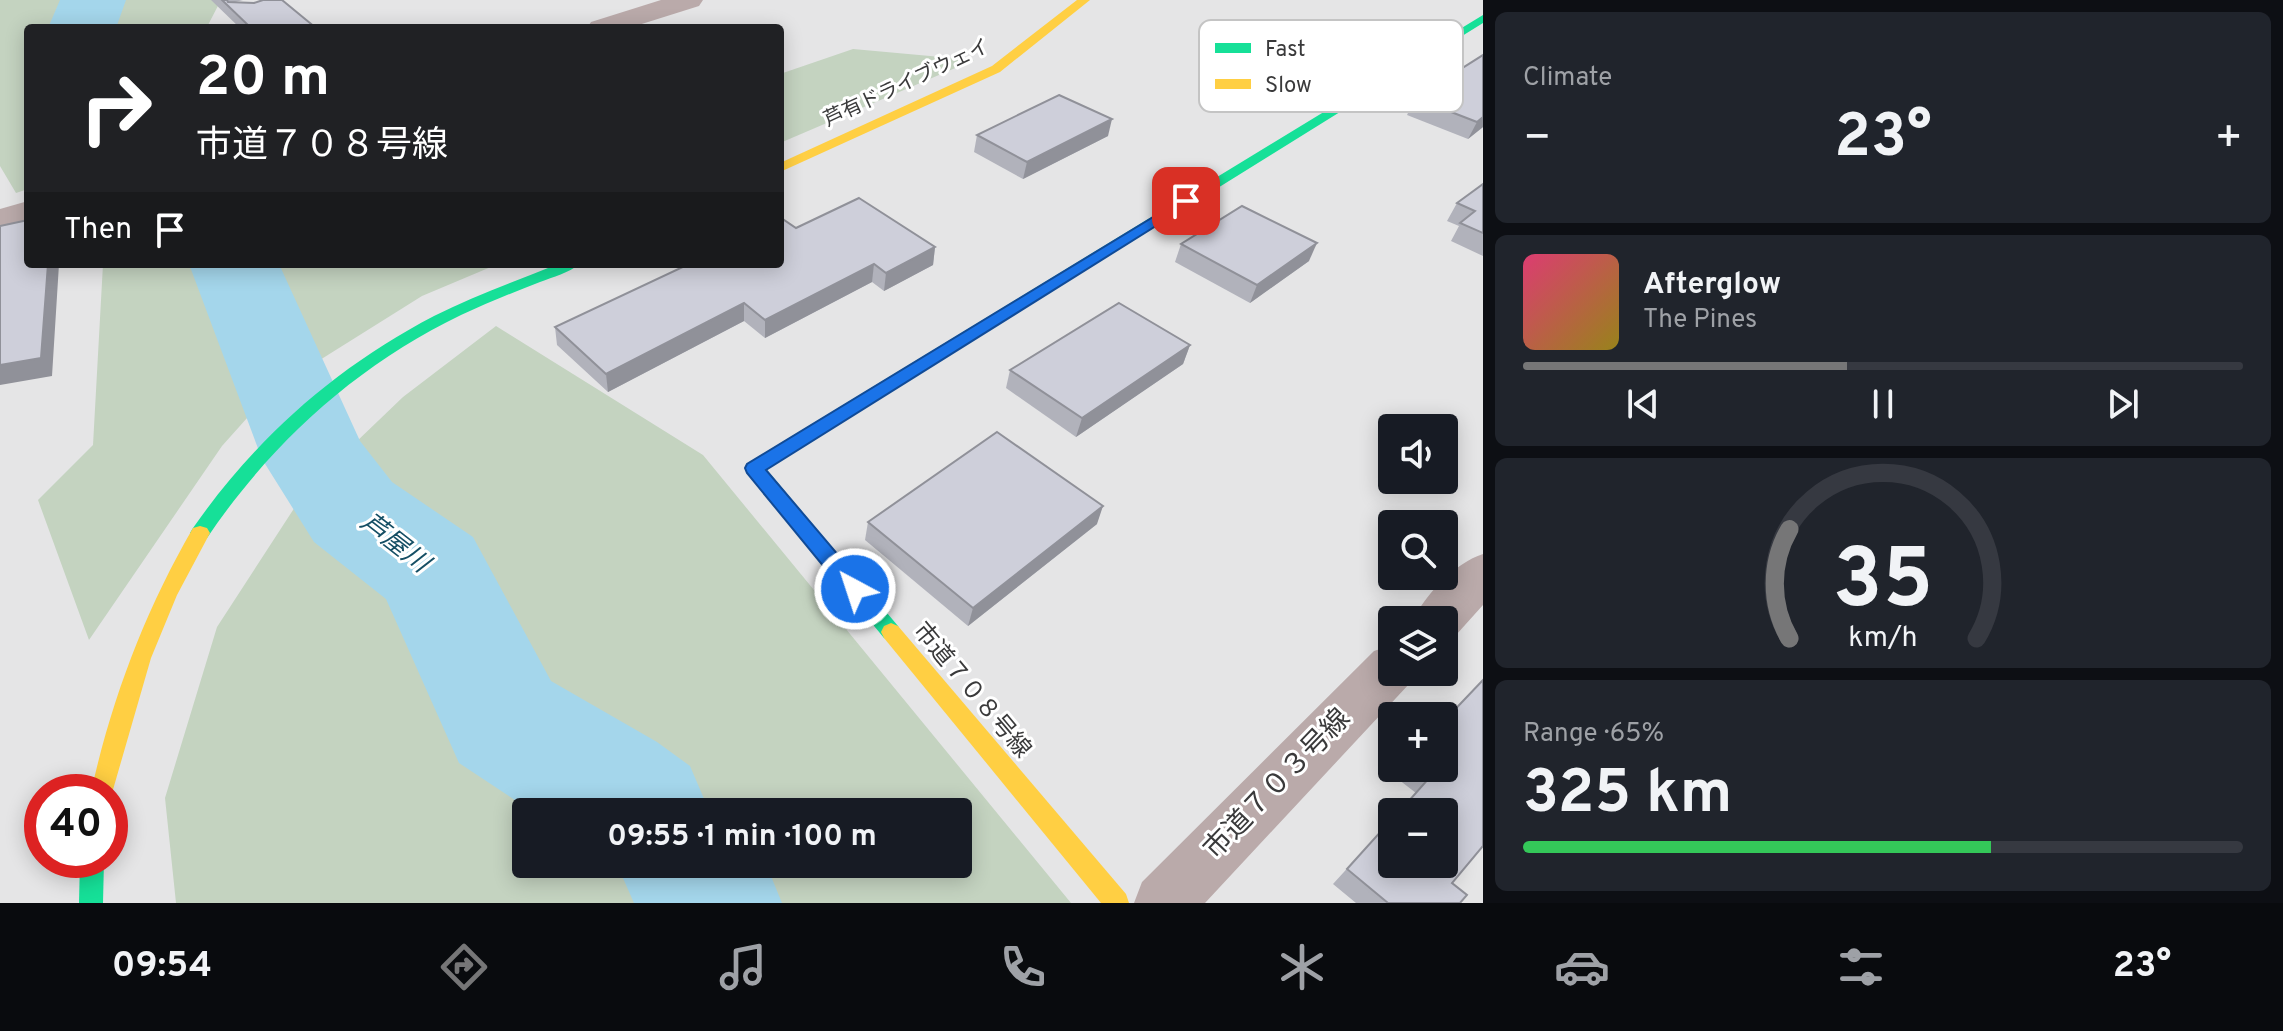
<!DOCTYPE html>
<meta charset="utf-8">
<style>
body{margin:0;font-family:Overpass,"Noto Sans JP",sans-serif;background:#20242c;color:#f1f3f6;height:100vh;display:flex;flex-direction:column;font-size:30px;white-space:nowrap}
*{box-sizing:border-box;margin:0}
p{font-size:26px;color:#9ea1a6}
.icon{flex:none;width:44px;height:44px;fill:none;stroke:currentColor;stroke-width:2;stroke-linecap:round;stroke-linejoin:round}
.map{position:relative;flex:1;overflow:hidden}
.panel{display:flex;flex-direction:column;gap:12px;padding:12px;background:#0d0f14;width:800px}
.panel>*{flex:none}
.top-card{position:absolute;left:24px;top:24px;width:760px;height:244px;border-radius:8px;box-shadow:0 4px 20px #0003;background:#202124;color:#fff;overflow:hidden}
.controls{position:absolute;left:1378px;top:414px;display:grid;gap:16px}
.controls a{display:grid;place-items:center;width:80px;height:80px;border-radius:8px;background:#171b24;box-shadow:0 4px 20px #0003;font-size:40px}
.speed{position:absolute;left:24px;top:774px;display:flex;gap:16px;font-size:40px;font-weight:700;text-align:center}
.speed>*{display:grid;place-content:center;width:104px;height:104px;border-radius:50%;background:#171b24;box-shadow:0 4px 20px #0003;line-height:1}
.speed .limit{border:12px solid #d22;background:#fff;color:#111}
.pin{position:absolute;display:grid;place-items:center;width:68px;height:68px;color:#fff;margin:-34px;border-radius:16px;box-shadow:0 4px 12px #0006}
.me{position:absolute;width:88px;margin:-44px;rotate:320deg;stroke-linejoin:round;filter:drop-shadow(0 0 6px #0008)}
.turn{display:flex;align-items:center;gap:28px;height:168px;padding:0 40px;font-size:36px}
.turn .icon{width:104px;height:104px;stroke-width:2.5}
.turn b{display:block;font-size:56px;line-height:68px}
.then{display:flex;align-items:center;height:76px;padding:0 40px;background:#0003;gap:16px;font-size:30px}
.big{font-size:60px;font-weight:700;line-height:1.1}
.panel .widget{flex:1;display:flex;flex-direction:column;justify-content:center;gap:12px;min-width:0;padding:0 28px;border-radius:12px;background:#20242c}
.panel .dial{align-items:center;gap:0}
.dial svg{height:208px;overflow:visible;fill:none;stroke:#363941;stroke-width:7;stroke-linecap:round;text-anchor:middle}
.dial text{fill:#f1f3f6;stroke:none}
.song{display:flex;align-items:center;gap:24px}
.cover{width:96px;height:96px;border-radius:12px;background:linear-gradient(135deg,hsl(340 70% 55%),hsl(50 70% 35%))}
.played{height:8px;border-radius:4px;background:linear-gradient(90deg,#767677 45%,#363941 45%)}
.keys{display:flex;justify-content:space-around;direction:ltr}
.heat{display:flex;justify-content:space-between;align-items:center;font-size:44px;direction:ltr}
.charge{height:12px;border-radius:6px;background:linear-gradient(90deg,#34c759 65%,#363941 0)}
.trip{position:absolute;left:512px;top:798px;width:460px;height:80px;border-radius:8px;background:#171b24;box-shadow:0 4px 20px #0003;font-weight:700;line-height:80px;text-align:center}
.tab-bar{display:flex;height:128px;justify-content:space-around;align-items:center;background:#090b0e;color:#9ea1a6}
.tab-bar .icon{width:56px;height:56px}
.tab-bar .on{color:#767677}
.tab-bar b{font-size:36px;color:#f1f3f6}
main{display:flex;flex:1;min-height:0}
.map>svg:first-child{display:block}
.green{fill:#c4d3c0;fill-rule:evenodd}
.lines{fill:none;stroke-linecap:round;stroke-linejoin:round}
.river{fill:#a4d6eb;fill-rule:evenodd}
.street{fill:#baaaaa;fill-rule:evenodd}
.fast{fill:#16e098;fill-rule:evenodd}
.slow{fill:#ffcf43;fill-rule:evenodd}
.wall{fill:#b1b2bb}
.shaded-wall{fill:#909199}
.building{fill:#cecfda;stroke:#909199;stroke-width:2}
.route{fill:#1a73e8;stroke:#114b97;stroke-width:2}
.labels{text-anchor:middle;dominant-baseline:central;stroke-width:6;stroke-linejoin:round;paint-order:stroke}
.far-street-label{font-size:20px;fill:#3a3a3b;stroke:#fff}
.street-label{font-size:24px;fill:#3a3a3b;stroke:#fff}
.water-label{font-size:26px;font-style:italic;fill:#154f65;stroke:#fff}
.near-street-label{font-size:28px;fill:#3a3a3b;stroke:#fff}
.key{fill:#fff;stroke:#c4c4c4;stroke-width:2}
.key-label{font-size:22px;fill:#3a3a3b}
</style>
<main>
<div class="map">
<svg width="1483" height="903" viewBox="0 0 1483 903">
<rect width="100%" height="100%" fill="#e5e5e6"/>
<g class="green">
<path d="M0 0H221L208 25 210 28H28V189L16 193 0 166Z"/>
<path d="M853 49 974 60 780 143V74Z"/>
<path d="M103 264H498L422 296 272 390 222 446 89 640 38 500 93 445Z"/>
<path d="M496 326 703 455 1071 903H176L165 798 217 627 306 490 403 397ZM526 812H958V864H526Z"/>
</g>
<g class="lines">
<g class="river">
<path d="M60 0H126L116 28H48Z"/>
<path d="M189 264H279L360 441 392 482 473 537 551 681 657 742 690 766 705 801 733 812H533L459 763 386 599 314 542 262 459Z"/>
<path d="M607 864H766L782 903H634L619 869Z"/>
</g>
<g class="street">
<path d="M661 0H703L699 6 629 28H587L591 22Z"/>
<path d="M28 201V222L0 231V209Z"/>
<path d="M1483 554V605L1456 635 1444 639V620H1413C1426 594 1455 563 1483 554Z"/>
<path d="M1392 645V672H1416L1410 683 1205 903H1134L1142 882 1374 651Z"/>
</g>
<g class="fast">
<path d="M1483 15V23L766 469 898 626 901 632 898 638 891 641 884 638 748 473 745 468 748 463Z"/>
<path d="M558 264H579C569 273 553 277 540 282 514 292 487 303 461 315 357 365 271 443 207 538H193L190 533 193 528C256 438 336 367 434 316 473 296 516 281 558 264Z"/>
<path d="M80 860H104L103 903H79Z"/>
</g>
<g class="slow">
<path d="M1077 0H1090L1000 72 780 172V163L992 66Z"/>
<path d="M200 526 207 528 210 533 177 595 151 658 110 800V792H91C112 698 145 611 193 528Z"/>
<path d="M891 623 898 626 1126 894 1129 903H1101L884 638 881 632 884 626Z"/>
</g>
</g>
<g class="wall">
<path d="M211 0H243L235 2 316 28H240Z"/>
<path d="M1483 55V127L1468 139 1407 115 1415 98Z"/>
<path d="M977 135 1108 136 1023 179 974 152Z"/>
<path d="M1483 184V256L1451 241 1459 226 1447 221 1457 203Z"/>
<path d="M796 228 935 247 933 265 884 291 872 282 765 338 744 321 608 392 557 345 555 327Z"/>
<path d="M1181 244 1309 261 1250 303 1175 262Z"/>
<path d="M1190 345 1183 364 1076 437 1006 388 1010 370Z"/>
<path d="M868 522 1097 524 968 626 865 540Z"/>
<path d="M1401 768H1444L1452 883 1460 903H1356L1333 884 1416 793 1394 776Z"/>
</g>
<g class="shaded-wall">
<path d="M1483 117V127L1468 139 1477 122Z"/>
<path d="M1112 119 1108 136 1023 179 1027 162Z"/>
<path d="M1317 243 1309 261 1250 303 1257 285Z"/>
<path d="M935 247 933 265 884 291 886 273Z"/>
<path d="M48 264H59L52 376 0 385V365Z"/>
<path d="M874 264 872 282 765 338V320Z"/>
<path d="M744 303V321L608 392 606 374Z"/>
<path d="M1190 345 1183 364 1076 437 1082 418Z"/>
<path d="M1103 506 1097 524 968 626 973 608Z"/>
</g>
<g class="building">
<path d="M222 0H227L228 2 254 3 263 0H282L316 28H251Z"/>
<path d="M1483 55V117L1477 122 1415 98Z"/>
<path d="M1059 95 1112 119 1027 162 977 135Z"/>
<path d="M1483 184V233L1460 223 1475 211 1457 203Z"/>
<path d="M859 198 935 247 886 273 874 264 765 320 744 303 606 374 555 327 689 264H780V222L784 220 796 228Z"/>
<path d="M1242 206 1317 243 1257 285 1181 244Z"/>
<path d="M28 220V264H48L41 358 0 365V226Z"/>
<path d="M1119 303 1190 345 1082 418 1010 370Z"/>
<path d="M997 432 1103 506 973 608 868 522Z"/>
<path d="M1483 680V846L1452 883 1467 895 1460 903H1388L1347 869 1392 819V864H1444V812H1399L1431 776 1420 768H1444V721Z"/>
</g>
<path class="route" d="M1186 197 1191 198V204L766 470 862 583 865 589 862 595H847L747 473 745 468 747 464Z"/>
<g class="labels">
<g class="far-street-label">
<text transform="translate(907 84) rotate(-25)">芦有ドライブウェイ</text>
</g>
<g class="street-label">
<text transform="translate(971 691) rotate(50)">市道７０８号線</text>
</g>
<g class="water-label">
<text transform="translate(394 544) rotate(38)">芦屋川</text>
</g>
<g class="near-street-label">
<text transform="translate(1278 785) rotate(-46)">市道７０３号線</text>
</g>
</g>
<rect x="1199" y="20" width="264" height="92" rx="12" class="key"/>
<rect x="1215" y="43" width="36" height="10" fill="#16e098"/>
<rect x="1215" y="79" width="36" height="10" fill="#ffcf43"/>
<g class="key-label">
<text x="1265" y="56">Fast</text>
<text x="1265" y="92">Slow</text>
</g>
</svg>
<div class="controls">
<a><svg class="icon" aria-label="sound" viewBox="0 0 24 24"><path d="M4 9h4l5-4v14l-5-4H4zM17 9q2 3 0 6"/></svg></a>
<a><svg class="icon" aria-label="search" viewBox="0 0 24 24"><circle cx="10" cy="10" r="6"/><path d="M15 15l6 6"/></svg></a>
<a><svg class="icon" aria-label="layers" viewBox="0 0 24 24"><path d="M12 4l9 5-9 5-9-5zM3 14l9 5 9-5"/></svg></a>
<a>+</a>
<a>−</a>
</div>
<div class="speed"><div class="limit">40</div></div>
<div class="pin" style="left:1186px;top:201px;background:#d93025"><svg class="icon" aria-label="arrive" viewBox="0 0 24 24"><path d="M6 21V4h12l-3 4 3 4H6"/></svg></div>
<svg class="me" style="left:855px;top:589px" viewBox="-20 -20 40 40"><circle r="17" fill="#1a73e8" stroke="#fff" stroke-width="3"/><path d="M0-11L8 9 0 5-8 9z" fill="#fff"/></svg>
<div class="trip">09:55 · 1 min · 100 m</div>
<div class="top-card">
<div class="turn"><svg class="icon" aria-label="right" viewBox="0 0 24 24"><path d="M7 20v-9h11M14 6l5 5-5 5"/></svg><div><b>20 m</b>市道７０８号線</div></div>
<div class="then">Then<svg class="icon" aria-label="arrive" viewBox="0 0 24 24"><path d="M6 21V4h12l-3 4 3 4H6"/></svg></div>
</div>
</div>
<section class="panel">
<div class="widget"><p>Climate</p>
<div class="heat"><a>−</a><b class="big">23°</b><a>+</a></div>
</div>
<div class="widget">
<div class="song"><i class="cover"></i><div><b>Afterglow</b><p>The Pines</p></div></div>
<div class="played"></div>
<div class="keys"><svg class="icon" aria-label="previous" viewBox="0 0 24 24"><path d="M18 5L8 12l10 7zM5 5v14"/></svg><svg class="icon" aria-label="pause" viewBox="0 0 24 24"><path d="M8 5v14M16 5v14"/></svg><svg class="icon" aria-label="next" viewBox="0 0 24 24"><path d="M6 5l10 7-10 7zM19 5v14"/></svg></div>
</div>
<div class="widget dial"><svg viewBox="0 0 100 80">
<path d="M14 69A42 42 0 1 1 86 69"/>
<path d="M14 69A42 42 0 0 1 14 27" stroke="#767677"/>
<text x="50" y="56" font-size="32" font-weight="700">35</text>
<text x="50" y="72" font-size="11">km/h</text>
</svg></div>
<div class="widget"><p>Range · 65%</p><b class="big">325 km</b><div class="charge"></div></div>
</section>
</main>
<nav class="tab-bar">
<b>09:54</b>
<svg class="icon on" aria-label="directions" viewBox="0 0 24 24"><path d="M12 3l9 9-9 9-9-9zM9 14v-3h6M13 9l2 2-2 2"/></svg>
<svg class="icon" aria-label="music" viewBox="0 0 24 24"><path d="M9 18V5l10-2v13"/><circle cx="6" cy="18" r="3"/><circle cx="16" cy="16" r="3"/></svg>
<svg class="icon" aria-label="phone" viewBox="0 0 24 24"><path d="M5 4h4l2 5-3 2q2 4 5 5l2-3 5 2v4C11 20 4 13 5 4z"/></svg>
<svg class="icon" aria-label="climate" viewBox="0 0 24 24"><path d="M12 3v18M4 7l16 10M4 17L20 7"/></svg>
<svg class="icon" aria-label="car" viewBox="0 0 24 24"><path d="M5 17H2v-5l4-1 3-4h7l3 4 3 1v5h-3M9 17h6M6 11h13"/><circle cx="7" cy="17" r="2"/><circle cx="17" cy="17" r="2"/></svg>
<svg class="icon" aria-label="filters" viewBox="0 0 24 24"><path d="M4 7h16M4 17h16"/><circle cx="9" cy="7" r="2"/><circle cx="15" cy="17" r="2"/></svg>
<b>23°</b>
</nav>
